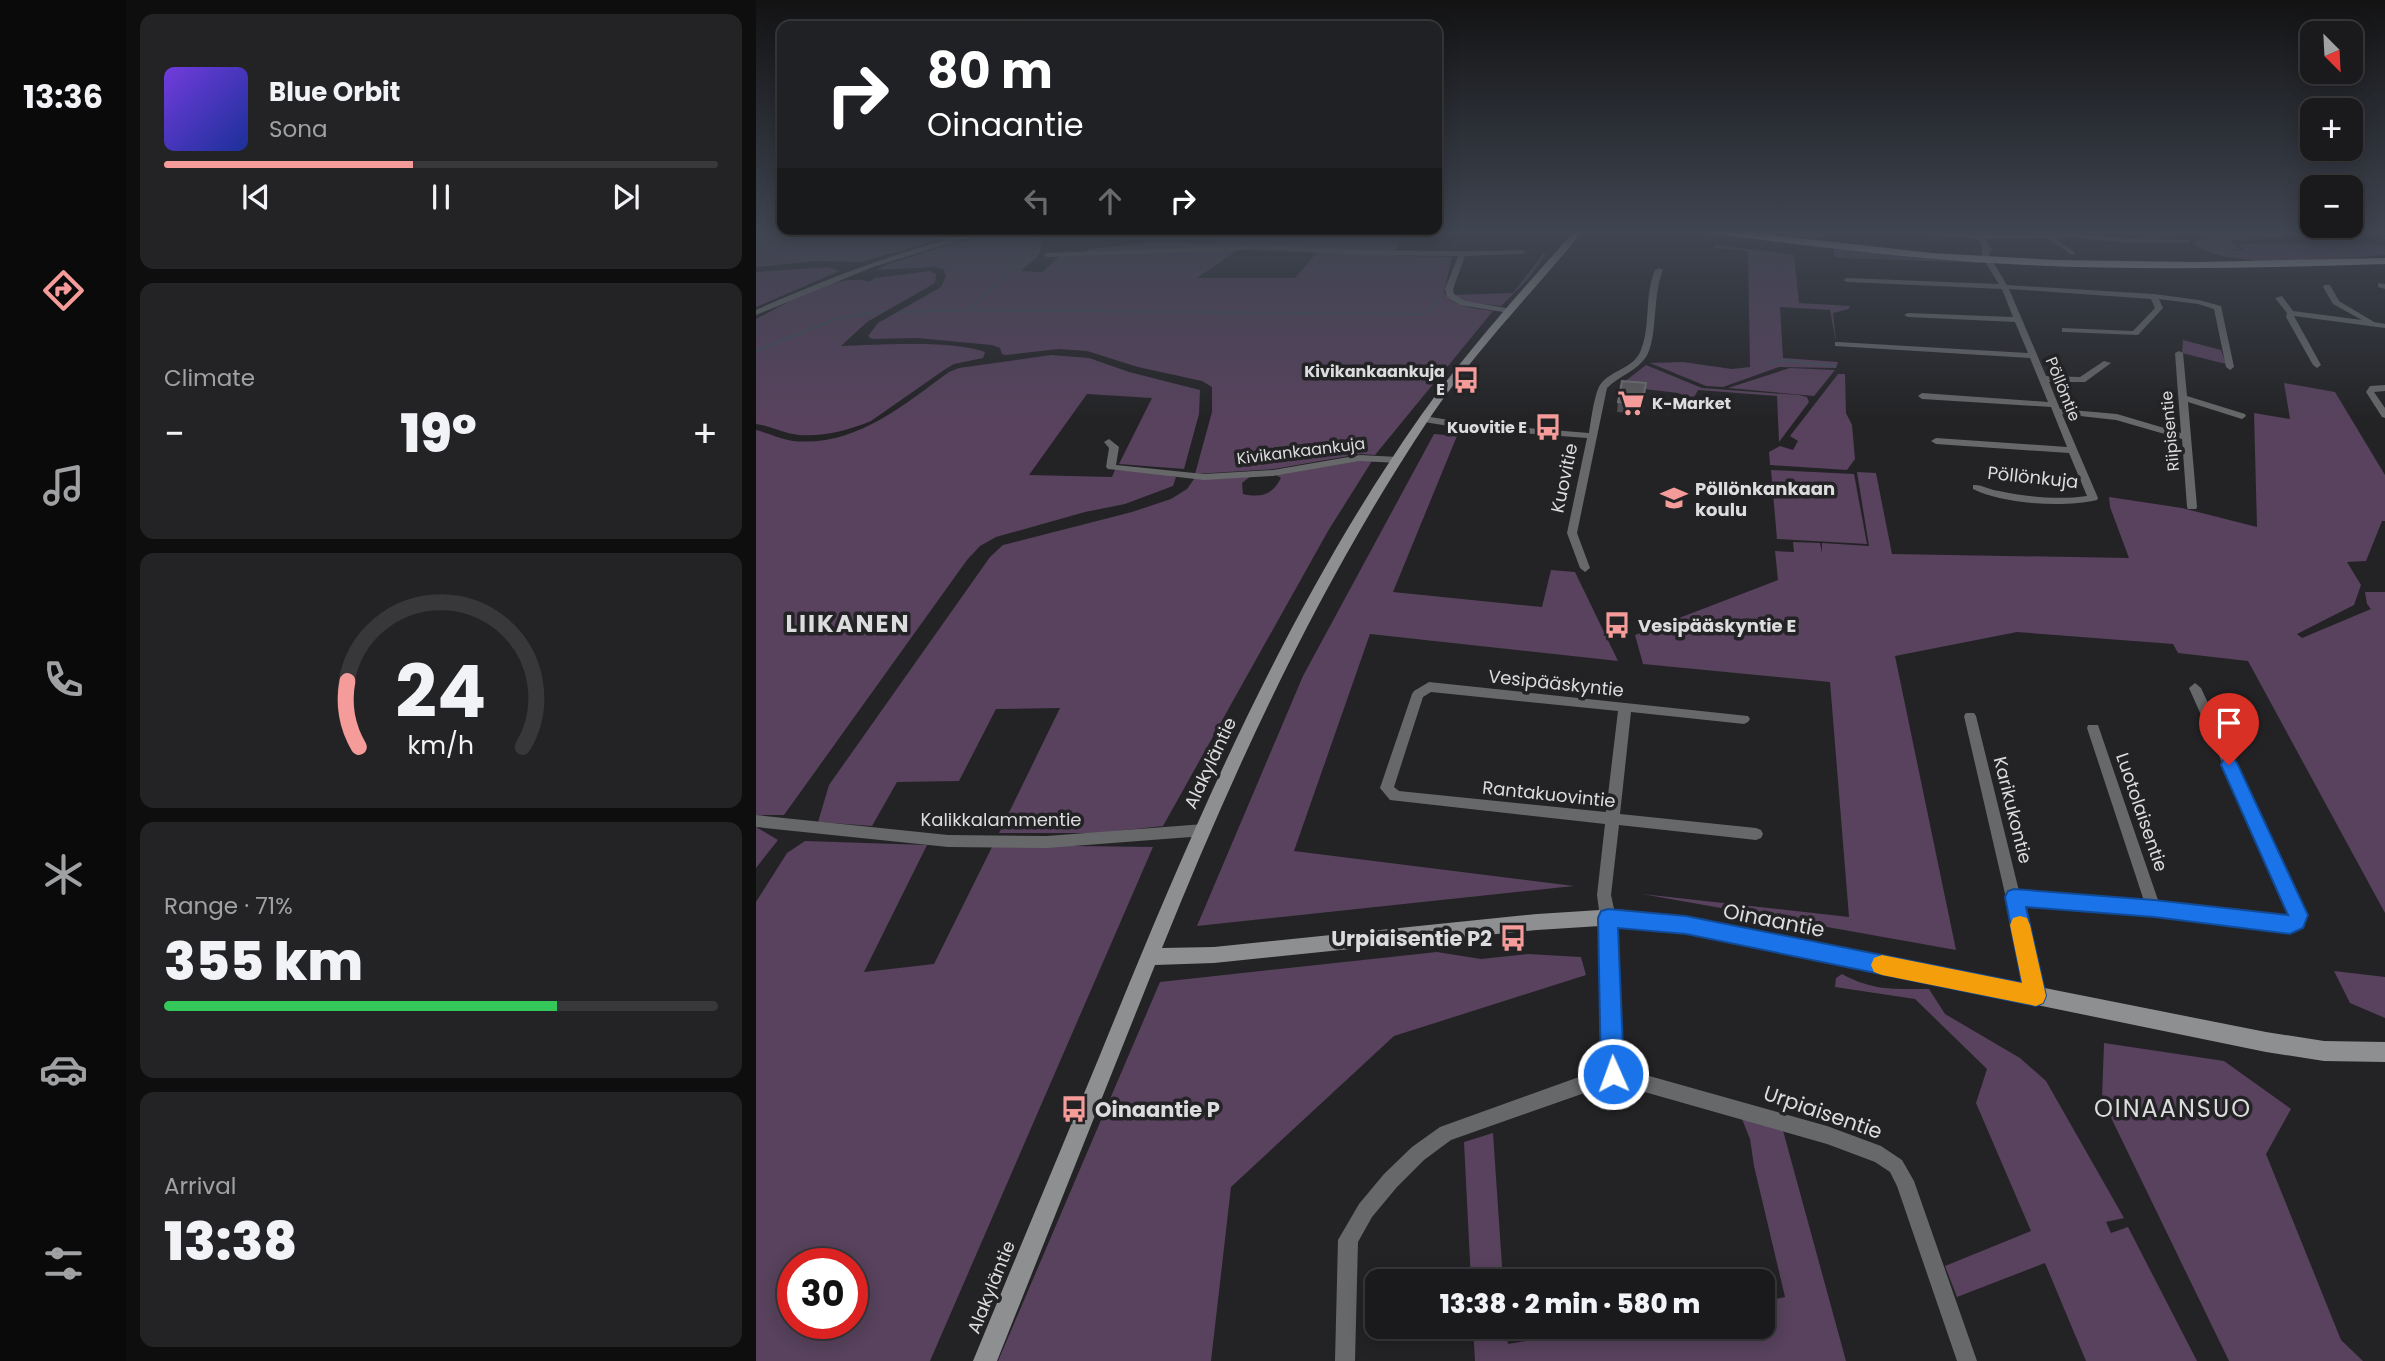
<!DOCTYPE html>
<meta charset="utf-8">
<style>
body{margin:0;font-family:Poppins,sans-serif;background:#232325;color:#f1f3f6;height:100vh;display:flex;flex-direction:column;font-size:26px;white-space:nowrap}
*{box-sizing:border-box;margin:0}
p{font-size:23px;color:#9fa1a3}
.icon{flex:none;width:38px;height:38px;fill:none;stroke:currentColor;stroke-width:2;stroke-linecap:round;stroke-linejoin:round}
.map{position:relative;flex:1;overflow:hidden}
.details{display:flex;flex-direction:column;gap:14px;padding:14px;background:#0e0e0f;width:630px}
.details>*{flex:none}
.top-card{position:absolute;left:21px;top:21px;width:665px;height:214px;border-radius:14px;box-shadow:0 4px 18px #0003,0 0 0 2px #38383b;background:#202124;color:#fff;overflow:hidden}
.needle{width:46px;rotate:156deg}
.controls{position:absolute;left:1544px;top:21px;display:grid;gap:14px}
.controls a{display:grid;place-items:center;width:63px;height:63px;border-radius:14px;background:#1a1a1c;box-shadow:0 4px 18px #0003,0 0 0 2px #38383b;font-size:35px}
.speed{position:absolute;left:21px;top:1248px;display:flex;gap:14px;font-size:35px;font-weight:700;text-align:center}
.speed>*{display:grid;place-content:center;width:91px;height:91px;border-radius:50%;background:#1a1a1c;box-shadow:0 4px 18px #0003,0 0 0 2px #38383b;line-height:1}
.speed .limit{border:10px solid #d22;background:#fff;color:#111}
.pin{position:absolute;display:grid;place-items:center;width:60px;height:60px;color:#fff;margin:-72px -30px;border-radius:50% 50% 50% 0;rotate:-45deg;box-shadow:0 0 7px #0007}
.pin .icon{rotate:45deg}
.me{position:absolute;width:77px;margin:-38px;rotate:358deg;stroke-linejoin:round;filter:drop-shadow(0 0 5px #0008)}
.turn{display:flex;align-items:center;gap:24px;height:147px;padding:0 35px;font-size:32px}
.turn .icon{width:91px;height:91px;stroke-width:2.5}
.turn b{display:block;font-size:49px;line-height:60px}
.lanes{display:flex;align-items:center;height:66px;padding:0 35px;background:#0003;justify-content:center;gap:35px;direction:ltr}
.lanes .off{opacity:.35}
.big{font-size:52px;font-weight:800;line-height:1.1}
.details .card{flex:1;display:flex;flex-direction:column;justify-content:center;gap:10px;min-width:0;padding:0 24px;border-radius:14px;background:#232325}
.details .dial{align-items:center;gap:0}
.dial svg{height:182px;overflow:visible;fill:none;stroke:#38383b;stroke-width:7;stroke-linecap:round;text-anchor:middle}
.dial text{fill:#f1f3f6;stroke:none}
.song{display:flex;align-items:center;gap:21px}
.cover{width:84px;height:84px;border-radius:10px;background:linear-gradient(135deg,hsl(260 70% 55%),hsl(230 70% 35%))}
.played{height:7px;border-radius:4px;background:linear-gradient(90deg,#f59b99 45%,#38383b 45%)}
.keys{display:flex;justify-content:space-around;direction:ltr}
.heat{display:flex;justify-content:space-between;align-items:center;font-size:38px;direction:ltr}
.charge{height:10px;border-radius:5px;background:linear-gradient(90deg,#34c759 71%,#38383b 0)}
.trip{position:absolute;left:609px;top:1269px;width:410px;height:70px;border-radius:14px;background:#1a1a1c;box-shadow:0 4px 18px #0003,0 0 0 2px #38383b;font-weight:800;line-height:70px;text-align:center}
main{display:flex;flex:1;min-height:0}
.menu{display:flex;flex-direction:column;width:126px;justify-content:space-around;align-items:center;background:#0a0a0b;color:#9fa1a3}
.menu .icon{width:49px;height:49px}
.menu .active{color:#f59b99}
.menu b{font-size:32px;color:#f1f3f6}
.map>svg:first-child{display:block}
.green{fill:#58425d;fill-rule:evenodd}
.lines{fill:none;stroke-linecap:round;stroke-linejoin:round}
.stream{stroke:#42515c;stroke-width:2}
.street{fill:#676869;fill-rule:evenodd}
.secondary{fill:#8e8f91;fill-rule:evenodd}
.primary{fill:#acadb0;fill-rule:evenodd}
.wall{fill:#4d4c4e}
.shaded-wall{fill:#363537}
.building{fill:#5c5b5d;stroke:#707072;stroke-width:2}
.route{fill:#1a73e8;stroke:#114b97;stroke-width:2}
.slow{fill:#f59e0b}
.labels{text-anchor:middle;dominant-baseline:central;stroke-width:7;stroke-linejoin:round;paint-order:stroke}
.far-poi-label{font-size:16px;font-weight:bold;fill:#dcdcde;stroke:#232325;text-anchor:end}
.far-street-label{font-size:16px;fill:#dcdcde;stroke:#232325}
.street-label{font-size:18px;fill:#dcdcde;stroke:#232325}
.poi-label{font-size:18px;font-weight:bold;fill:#dcdcde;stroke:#232325;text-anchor:start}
.near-street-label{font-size:21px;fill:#dcdcde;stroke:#232325}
.near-poi-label{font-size:21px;font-weight:bold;fill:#dcdcde;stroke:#232325;text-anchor:end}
.district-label{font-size:24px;font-weight:bold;letter-spacing:2px;fill:#dcdcde;stroke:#232325}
.near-quarter-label{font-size:24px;letter-spacing:2px;fill:#dcdcde;stroke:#232325}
</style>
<main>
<nav class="menu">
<b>13:36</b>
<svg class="icon active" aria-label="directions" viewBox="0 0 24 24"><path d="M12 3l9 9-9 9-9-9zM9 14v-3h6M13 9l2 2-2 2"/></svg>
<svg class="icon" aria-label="music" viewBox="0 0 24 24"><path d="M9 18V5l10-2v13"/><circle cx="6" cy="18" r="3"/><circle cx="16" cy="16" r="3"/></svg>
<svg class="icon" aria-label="phone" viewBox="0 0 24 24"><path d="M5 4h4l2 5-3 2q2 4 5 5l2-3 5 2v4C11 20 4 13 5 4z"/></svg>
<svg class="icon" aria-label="climate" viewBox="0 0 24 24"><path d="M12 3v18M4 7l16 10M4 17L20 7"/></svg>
<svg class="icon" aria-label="car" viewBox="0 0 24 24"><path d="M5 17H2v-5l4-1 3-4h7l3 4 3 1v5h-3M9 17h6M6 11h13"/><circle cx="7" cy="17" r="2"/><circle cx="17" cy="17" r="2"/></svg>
<svg class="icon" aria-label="filters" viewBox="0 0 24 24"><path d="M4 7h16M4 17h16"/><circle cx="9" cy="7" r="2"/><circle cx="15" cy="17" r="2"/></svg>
</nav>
<section class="details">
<div class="card">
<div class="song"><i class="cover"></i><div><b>Blue Orbit</b><p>Sona</p></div></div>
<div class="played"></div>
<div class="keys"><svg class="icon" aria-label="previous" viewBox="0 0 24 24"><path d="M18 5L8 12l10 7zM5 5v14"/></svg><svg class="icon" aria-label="pause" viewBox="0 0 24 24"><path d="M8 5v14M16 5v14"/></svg><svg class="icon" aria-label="next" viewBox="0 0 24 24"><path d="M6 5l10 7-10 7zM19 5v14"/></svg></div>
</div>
<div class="card"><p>Climate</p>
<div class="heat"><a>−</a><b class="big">19°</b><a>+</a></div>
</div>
<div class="card dial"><svg viewBox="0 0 100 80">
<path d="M14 69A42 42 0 1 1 86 69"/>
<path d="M14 69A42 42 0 0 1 9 40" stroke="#f59b99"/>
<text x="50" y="56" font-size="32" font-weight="700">24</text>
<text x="50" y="72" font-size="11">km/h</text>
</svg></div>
<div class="card"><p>Range · 71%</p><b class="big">355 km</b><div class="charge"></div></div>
<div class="card"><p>Arrival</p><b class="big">13:38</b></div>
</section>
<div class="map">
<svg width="1629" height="1361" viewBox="0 0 1629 1361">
<rect width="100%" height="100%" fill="#232325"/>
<g class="green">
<path d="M0 230H219L105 262 59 261 0 267Z"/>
<path d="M252 230H290L283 255 265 271 287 272 303 256H322L333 249 391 243H459L467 230H645L639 256 696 257 688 292C698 308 720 308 737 311L619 455 604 454 518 469 439 474 456 412V387L446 381 382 367 331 351 303 349 250 355 246 354 244 348 236 345 161 338 116 339 112 336 122 323 185 287 190 276 187 269 179 267 120 270 130 265 195 244ZM482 250 559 253 560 254 539 278H441Z"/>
<path d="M972 230H1077L1065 238Z"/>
<path d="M1443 230H1601L1539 237 1473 240 1483 249 1470 251 1488 250 1482 244 1605 243 1629 246V255C1586 258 1468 272 1438 243L1441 240H1454Z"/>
<path d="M959 245 1038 255 1043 303 1094 306 1093 309 1077 313 1080 342 1074 310 1024 307 1027 358 1082 362 1080 368 1023 367 967 387 950 386 894 363 927 362 976 369 994 367 992 251 957 248Z"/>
<path d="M1078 246 1226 262 1230 263 1083 258 1078 256Z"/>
<path d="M787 254H790L773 278 745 306 711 302 697 295 757 293Z"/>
<path d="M72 267 84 271 0 307V272Z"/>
<path d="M174 271 180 274 179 283 111 322 85 346C122 345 195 340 229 352L227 358 198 364 188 370 115 421C94 430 66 437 43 435 29 434 15 426 0 424V319C30 304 81 271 114 282L118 278Z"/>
<path d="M1427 340 1465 350 1470 364 1426 353Z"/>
<path d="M295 355 333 358 373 372 444 390 443 414 428 469 363 464 396 398 331 394 273 475 356 477 359 470 395 471 420 477 417 486 369 504 329 512 240 537 224 546 211 560 28 815H0V430C12 433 24 439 37 441 99 447 146 406 193 372L203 368Z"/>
<path d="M890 365 946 388 1043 395 1051 397 1053 402 1023 442 1021 396 942 390 937 399 922 393 863 386Z"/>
<path d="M1034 368 1079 370 1058 396 972 388Z"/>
<path d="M1082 374H1089L1090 413 1096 425 1099 459 1091 470 1014 465 1013 452 1024 446 1037 450 1042 441 1034 436Z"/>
<path d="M1528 383 1579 392 1629 475V521H1626L1610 561 1591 562 1605 585 1598 605 1541 634 1546 638 1615 609 1611 604 1609 592H1629V913L1492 661 1422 653 1417 644 1261 632 1139 656 1200 950 886 894 1093 917 1074 682 887 664 879 635 1022 580 1019 551 1038 552 1037 542 1064 543 1066 553V543L1113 546 1101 472 1120 473 1136 554 1373 558 1354 507 1353 497 1426 508 1501 527 1498 413 1534 419Z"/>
<path d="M678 434 701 436 637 592 786 607 795 570 819 572 862 661 614 634 538 851 818 886 441 926 547 676Z"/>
<path d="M603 461H616L572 531 407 826 343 833H243L304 708 240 709 203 781 141 782 116 826 62 822 73 785 234 557 247 545 376 512 415 499 431 489 438 479 495 476 486 483 487 494C506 498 516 495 525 478L520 475Z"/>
<path d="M1015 470 1098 474 1111 544 1021 539Z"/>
<path d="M0 827 22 840 0 868Z"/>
<path d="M49 841 171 845 108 972 178 964 237 845 397 847 174 1361H0V902L31 853ZM37 1264H96V1323H37Z"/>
<path d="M681 952 725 959 772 954 825 957 830 975 638 1036 475 1187 455 1361H242L404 982Z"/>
<path d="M1578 971 1629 977V1018L1594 1003Z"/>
<path d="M1086 974C1117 991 1138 989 1173 989L1189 1014 1264 1058 1290 1081 1368 1218 1350 1222 1355 1233 1372 1227 1441 1361H1330L1289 1263 1201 1297 1189 1266 1275 1231 1220 1103 1231 1069 1159 999 1079 987 1080 978Z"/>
<path d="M1348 1043 1468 1061 1535 1109 1510 1154 1585 1340 1607 1361H1473L1346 1099Z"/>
<path d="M986 1119 1026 1127 1090 1361H719L717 1327H750L752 1344 856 1327 1006 1326V1302L1029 1297 998 1166 994 1139Z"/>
<path d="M737 1133 747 1281H715L708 1142Z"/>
</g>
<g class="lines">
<g class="stream">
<path d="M1608 230 1629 238"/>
<path d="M1545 238 1603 233 1608 230"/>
<path d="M212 310 667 314 685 299"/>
<path d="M145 312 212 310 281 249 287 230"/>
<path d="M0 351 79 319 128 311"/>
<path d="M1012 364 1026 360 1078 366"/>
</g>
<g class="street">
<path d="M225 230H236L117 267 0 315V310C73 277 148 250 225 230Z"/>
<path d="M1175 232 1224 235 1323 234 1374 239 1434 240V242L1432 243H1374L1323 238H1299L1318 252V254L1316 255 1291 238 1229 239 1236 250 1233 252 1234 257 1251 285 1398 294 1443 300 1465 306 1478 367 1474 370 1470 367 1458 309 1442 304 1403 299 1407 308 1382 335 1309 332H1306V328L1377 331 1399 308 1395 299 1253 289 1290 376 1324 377 1348 361 1355 363 1329 382H1293L1304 409 1361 414 1425 433 1419 353 1423 351 1427 353 1431 396 1489 414 1490 416 1486 419 1432 402 1441 507 1440 509H1432L1431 507 1426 439 1360 420 1306 414 1342 498 1341 500C1307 508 1247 504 1217 489V485C1225 484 1234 490 1243 491 1271 497 1303 500 1331 496L1313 453 1180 444 1175 441 1180 438 1311 447 1295 407 1166 399 1162 396 1166 393 1292 402 1274 358 1079 346V342H1082L1272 353 1259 322 1152 317 1148 315 1152 313 1257 317 1246 289 1091 282 1087 280 1091 278 1243 284 1226 257V245L1222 239 1173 235V233Z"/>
<path d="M509 245C595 250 681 253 767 250L770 252 767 254 709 256 697 289 698 294 709 301 756 309V313H753L704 305 691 297 689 289 702 256 605 255 509 249 291 257 288 255 291 253Z"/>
<path d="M903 268 907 270C896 296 902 338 890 357 881 371 863 376 851 388L821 533 834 568 829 572 824 568 811 533 831 438 712 429 668 422 663 419 668 416 712 423 833 433C835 421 838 395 844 385 854 370 878 369 885 350 895 324 888 296 899 270Z"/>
<path d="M1622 283 1629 284V289L1622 287Z"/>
<path d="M1568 285H1574L1583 301 1618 322 1629 324V328L1538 316 1565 365 1561 368 1557 365 1530 317 1531 313 1519 298 1526 296 1537 311 1606 320 1577 304 1567 287Z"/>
<path d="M1629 385V391L1618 392 1629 408V418L1626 417 1610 392 1614 386Z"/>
<path d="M353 439 363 447 360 465 448 474 517 470 604 455 642 457 647 460 642 463 604 461 517 476 448 480 352 469 350 467 353 448 348 442Z"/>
<path d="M673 682 992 716 994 719 992 722 988 724 875 712 864 814 1000 828 1005 830 1007 834 1005 838 1000 840 863 825 855 895 860 918 865 1068 1071 1126 1125 1146 1146 1160 1158 1181 1221 1361H1201L1141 1186 1134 1172 1119 1162 1071 1144 857 1083 695 1140 668 1160 641 1187 616 1217 602 1242 599 1361H579L582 1240 603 1204 628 1174 656 1147 684 1127 848 1068 844 918 841 895 849 824 634 800 624 788 656 694 658 691ZM675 692 862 711 850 812 643 791 638 787 667 697Z"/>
<path d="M1439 683 1445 688 1550 915 1545 927 1534 932 1398 916 1266 904 1288 996 1286 1002 1280 1004 1274 1002 1208 716 1210 713H1218L1220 716 1263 891 1388 901 1331 728 1332 725H1342L1343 728 1403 903 1534 918V915L1433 688Z"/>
<path d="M0 815 192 835 291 836 448 824 453 826 455 830 453 834 448 836 291 848 192 847 0 827Z"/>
</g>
<path class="secondary" d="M820 230H828C776 293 719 351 673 419 563 584 480 765 406 948L458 947 781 914 860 909 930 917 1510 1032 1568 1041 1629 1042V1062L1568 1061 1510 1052 930 933 860 925 781 930 458 963 399 965 241 1361H217C259 1259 302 1157 344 1055 433 836 528 610 666 414 713 349 766 289 820 230Z"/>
<path class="primary" d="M942 230H971L1176 253 1300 260 1441 262 1629 258V264C1504 268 1378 271 1253 264 1150 259 1049 245 947 233Z"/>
</g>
<path class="wall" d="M890 393 886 414 861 412 862 402Z"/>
<path class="shaded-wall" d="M890 383V393L886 414V404Z"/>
<path class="building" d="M866 381 890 383 886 404 862 402Z"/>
<linearGradient id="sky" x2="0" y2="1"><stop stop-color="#131314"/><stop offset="0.55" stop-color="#3f4551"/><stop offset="1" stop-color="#3f4551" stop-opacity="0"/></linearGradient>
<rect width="1629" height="421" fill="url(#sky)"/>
<path class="route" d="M1473 758 1479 760 1482 765 1552 915 1547 928 1534 934 1398 917 1270 907 1290 996 1287 1003 1280 1006 930 934 862 928 868 1074 864 1082 857 1085 849 1082 845 1074 842 918 845 911 852 909 930 916 1266 983 1249 897 1252 891 1258 889 1398 900 1532 915 1465 765 1467 760Z"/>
<path class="slow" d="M1264 916 1271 918 1274 925 1290 996 1287 1003 1280 1006 1126 975 1118 972 1115 965 1118 958 1126 955 1266 983 1254 925 1257 918Z"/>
<defs>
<symbol id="bus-bare" viewBox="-9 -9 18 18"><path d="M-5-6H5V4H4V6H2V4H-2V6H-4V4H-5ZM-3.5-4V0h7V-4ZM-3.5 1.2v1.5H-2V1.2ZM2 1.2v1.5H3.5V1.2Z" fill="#f59b99" stroke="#232325" stroke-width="2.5" paint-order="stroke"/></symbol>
<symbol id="supermarket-bare" viewBox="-9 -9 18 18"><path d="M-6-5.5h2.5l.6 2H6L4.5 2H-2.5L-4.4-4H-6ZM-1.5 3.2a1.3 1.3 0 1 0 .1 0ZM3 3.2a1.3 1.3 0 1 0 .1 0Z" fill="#f59b99" stroke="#232325" stroke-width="2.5" paint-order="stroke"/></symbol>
<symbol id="school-bare" viewBox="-9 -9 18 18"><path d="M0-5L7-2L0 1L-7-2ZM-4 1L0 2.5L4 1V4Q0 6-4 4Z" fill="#f59b99" stroke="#232325" stroke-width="2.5" paint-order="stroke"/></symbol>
</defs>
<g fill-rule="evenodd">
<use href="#bus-bare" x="691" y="361" width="38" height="38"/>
<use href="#supermarket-bare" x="856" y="384" width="38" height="38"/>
<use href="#bus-bare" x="773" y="408" width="38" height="38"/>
<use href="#school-bare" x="899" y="479" width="38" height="38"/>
<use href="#bus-bare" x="842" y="606" width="38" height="38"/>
<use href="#bus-bare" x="738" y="919" width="38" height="38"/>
<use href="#bus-bare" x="299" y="1090" width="38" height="38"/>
</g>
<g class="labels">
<g class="far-poi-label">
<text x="689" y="371">Kivikankaankuja<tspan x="689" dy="18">E</tspan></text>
<text x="896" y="403" text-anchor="start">K-Market</text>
<text x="771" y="427">Kuovitie E</text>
</g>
<g class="far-street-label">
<text transform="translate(1307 389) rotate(68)">Pöllöntie</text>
<text transform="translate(1414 431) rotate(-95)">Riipisentie</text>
<text transform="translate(545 451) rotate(-7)">Kivikankaankuja</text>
</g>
<g class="street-label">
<text transform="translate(1277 477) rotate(6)">Pöllönkuja</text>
<text transform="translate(808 478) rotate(-78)">Kuovitie</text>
<text transform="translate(800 683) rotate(6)">Vesipääskyntie</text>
<text transform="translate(454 763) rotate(-65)">Alakyläntie</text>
<text transform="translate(793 794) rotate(6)">Rantakuovintie</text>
<text transform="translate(1257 810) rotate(76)">Karikukontie</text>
<text transform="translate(1386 812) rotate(71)">Luotolaisentie</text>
<text x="245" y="819">Kalikkalammentie</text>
<text transform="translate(235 1287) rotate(-68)">Alakyläntie</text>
</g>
<g class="poi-label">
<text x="939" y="488">Pöllönkankaan<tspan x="939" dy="21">koulu</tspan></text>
<text x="882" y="625">Vesipääskyntie E</text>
</g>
<g class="near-street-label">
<text transform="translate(1018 920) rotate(11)">Oinaantie</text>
<text transform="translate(1067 1112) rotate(19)">Urpiaisentie</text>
</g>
<g class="near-poi-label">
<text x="736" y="938">Urpiaisentie P2</text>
<text x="339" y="1109" text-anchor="start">Oinaantie P</text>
</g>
<g class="district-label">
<text x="92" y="623">LIIKANEN</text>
</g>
<g class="near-quarter-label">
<text x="1417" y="1108">OINAANSUO</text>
</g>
</g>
</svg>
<div class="controls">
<a><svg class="needle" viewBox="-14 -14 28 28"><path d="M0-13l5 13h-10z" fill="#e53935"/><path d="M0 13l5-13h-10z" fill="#9fa1a3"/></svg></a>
<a>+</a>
<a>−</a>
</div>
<div class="speed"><div class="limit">30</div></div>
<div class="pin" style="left:1473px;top:765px;background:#d93025"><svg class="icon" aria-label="arrive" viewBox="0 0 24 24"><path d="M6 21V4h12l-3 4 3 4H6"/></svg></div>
<svg class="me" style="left:857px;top:1074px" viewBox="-20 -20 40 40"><circle r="17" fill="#1a73e8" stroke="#fff" stroke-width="3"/><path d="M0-11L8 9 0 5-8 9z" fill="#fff"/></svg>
<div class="trip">13:38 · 2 min · 580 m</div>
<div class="top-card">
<div class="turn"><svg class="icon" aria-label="right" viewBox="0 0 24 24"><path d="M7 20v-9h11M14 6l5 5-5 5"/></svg><div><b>80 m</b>Oinaantie</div></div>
<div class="lanes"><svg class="icon off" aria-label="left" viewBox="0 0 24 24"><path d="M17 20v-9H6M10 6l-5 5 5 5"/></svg><svg class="icon off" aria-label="ahead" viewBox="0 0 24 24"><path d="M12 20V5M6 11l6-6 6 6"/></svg><svg class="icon" aria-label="right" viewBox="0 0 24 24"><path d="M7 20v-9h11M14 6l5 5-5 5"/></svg></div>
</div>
</div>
</main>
